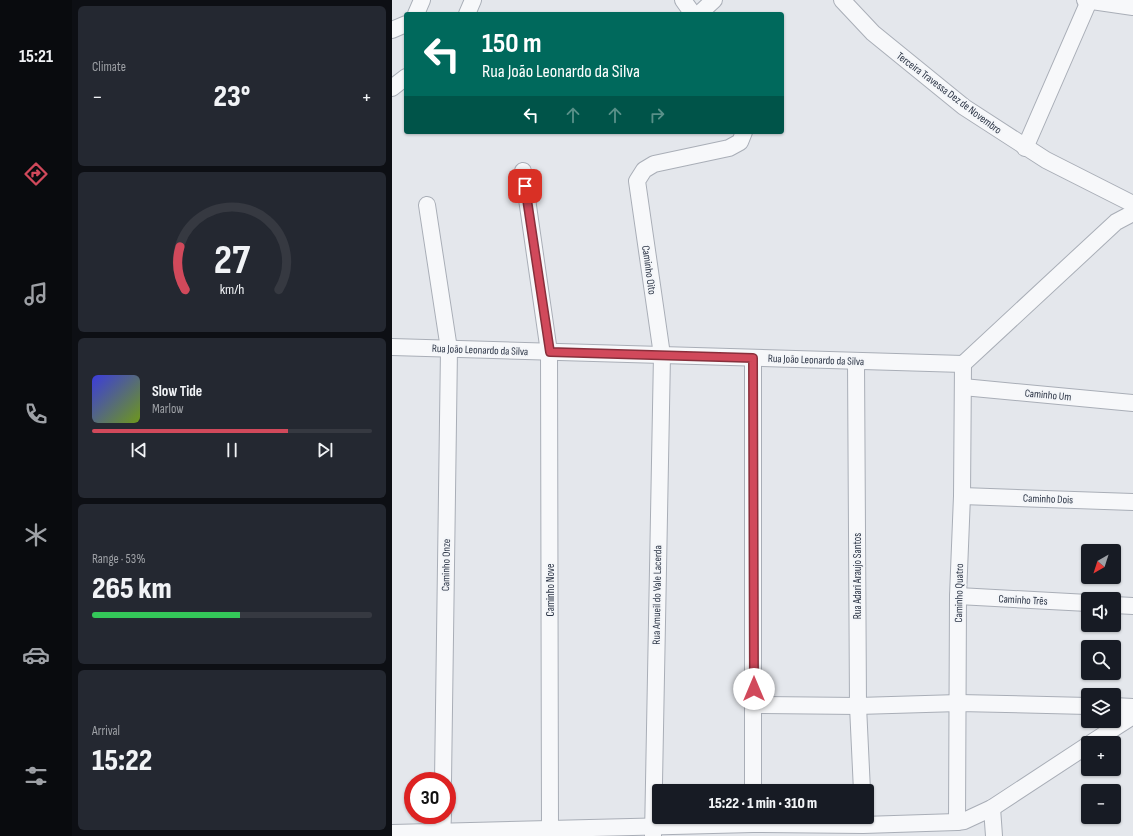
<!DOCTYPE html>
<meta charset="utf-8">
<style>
body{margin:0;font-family:"Sofia Sans Condensed",sans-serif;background:#242831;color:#f1f3f6;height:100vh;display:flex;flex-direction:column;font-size:15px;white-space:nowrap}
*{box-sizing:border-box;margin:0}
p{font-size:13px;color:#9ea1a6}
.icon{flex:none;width:22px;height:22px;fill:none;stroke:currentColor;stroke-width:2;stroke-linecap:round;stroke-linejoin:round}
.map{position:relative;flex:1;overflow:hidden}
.side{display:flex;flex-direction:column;gap:6px;padding:6px;background:#0d0f14;width:320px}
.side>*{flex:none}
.top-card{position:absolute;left:12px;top:12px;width:380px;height:122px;border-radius:4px;box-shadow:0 1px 3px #0004;background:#00695c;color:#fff;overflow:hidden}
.needle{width:26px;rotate:219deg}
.controls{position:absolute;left:689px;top:544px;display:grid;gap:8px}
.controls a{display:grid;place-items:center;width:40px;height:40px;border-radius:4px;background:#171b24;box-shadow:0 1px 3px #0004;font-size:20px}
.speed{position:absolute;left:12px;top:772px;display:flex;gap:8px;font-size:20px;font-weight:700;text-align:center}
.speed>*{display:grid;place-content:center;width:52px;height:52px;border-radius:50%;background:#171b24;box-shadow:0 1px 3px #0004;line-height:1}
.speed .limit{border:6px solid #d22;background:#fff;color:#111}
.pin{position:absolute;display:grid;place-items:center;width:34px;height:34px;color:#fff;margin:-17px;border-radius:8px;box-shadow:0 2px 6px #0006}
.me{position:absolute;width:44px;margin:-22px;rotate:0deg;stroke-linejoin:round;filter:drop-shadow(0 0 3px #0008)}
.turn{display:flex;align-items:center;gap:14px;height:84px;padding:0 12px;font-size:18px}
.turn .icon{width:52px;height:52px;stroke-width:2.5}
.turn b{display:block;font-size:28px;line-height:34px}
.lanes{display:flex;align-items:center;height:38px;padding:0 12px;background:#0003;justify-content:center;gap:20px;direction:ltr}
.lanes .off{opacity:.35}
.big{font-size:30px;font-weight:800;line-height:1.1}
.side .tile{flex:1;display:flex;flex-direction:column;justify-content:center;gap:6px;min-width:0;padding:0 14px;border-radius:6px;background:#242831}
.side .dial{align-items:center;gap:0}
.dial svg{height:104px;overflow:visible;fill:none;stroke:#363941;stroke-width:7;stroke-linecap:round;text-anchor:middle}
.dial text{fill:#f1f3f6;stroke:none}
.song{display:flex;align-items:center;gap:12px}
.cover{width:48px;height:48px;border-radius:6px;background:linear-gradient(135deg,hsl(240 70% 55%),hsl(80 70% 35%))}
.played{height:4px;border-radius:2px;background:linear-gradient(90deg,#d1495b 70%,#363941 70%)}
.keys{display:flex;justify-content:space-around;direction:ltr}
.heat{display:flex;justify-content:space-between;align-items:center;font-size:22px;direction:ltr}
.charge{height:6px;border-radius:3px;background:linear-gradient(90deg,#34c759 53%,#363941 0)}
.trip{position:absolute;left:260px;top:784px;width:222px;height:40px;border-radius:4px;background:#171b24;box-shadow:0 1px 3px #0004;font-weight:800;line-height:40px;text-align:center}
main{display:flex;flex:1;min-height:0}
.dock{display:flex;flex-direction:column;width:72px;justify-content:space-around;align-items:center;background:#090b0e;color:#9ea1a6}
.dock .icon{width:28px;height:28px}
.dock .current{color:#d1495b}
.dock b{font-size:18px;color:#f1f3f6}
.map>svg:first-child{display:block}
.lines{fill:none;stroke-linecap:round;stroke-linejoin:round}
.street-casing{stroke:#a9aeb7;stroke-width:18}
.street{stroke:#f7f8fa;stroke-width:16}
.route-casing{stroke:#882f3b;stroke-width:10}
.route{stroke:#d1495b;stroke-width:7}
.labels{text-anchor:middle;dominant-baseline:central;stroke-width:4;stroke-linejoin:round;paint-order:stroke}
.street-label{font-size:11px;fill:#2b3445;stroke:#f4f6f9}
</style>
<main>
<nav class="dock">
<b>15:21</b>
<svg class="icon current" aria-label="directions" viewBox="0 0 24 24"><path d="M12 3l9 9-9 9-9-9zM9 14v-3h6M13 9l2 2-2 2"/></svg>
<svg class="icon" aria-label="music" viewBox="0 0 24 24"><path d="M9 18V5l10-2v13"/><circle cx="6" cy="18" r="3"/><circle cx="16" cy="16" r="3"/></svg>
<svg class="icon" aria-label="phone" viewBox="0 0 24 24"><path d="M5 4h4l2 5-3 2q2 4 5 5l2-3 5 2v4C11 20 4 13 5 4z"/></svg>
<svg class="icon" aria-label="climate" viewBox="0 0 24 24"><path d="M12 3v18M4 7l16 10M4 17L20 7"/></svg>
<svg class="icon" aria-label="car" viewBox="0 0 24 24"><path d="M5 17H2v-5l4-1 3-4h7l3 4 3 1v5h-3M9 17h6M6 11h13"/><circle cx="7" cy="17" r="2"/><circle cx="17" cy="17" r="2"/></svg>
<svg class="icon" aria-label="filters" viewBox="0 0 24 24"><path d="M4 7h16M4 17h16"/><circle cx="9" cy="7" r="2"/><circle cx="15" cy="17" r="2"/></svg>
</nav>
<section class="side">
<div class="tile"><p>Climate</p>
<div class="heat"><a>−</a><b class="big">23°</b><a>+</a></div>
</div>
<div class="tile dial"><svg viewBox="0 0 100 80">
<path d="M14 69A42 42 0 1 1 86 69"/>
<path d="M14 69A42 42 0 0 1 10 36" stroke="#d1495b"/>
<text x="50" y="56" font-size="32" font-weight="700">27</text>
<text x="50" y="72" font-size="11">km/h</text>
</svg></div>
<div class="tile">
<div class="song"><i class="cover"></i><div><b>Slow Tide</b><p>Marlow</p></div></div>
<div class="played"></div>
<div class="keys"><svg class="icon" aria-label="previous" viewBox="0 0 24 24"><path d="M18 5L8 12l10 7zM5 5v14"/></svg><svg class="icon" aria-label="pause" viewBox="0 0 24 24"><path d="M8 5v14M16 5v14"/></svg><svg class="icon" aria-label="next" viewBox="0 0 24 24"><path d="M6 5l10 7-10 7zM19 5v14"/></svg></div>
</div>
<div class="tile"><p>Range · 53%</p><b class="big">265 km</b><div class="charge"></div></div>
<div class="tile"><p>Arrival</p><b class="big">15:22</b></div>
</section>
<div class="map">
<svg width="741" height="836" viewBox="0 0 741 836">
<rect width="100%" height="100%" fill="#e4e7ec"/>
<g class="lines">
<defs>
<g id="street">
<path d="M291 0 301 14"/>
<path d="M450 0 481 33 572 107 654 160 741 204"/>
<path d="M693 0 741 7"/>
<path d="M24 14 30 0"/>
<path d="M75 14 81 0"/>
<path d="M307 14 322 0"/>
<path d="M0 30 14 24"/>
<path d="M0 88 14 77"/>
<path d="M633 148 697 1"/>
<path d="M131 171 157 352 158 828"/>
<path d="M35 205 57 349 51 781"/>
<path d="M0 347 571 364 724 222 741 213"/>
<path d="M361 358V791"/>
<path d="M464 361 466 706 470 791"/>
<path d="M571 387 741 403"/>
<path d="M570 496 741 502"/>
<path d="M566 596 696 603"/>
<path d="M722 605 741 606"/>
<path d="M362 705 466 706 567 703 696 706"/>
<path d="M722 706 741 707"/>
<path d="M699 743 741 716"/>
<path d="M600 808 602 836"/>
<path d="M565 822 566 596 570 496 571 364"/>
<path d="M0 833 361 824 471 825 565 822 572 821 600 808 696 745"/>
<path d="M50 836 51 815"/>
<path d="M261 836 270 355 245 181 252 170 262 164 337 148 348 142 352 132"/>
</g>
</defs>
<use href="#street" class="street-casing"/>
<use href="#street" class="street"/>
</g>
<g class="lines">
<defs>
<path id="route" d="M133 186 158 352 361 358 362 689"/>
</defs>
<use href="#route" class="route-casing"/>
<use href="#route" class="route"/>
</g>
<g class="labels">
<g class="street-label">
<text transform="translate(557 93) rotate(37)">Terceira Travessa Dez de Novembro</text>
<text transform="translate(257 270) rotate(82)">Caminho Oito</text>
<text transform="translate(88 350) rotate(2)">Rua João Leonardo da Silva</text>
<text transform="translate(424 360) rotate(2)">Rua João Leonardo da Silva</text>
<text transform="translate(656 395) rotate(5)">Caminho Um</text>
<text transform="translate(656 499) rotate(2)">Caminho Dois</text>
<text transform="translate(54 565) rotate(-89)">Caminho Onze</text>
<text transform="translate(465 576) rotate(-90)">Rua Adari Araujo Santos</text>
<text transform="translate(158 590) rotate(-90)">Caminho Nove</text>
<text transform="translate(567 593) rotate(-89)">Caminho Quatro</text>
<text transform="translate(265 595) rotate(-89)">Rua Amueil do Vale Lacerda</text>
<text transform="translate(631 600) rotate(3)">Caminho Três</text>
</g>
</g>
</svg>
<div class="controls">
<a><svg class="needle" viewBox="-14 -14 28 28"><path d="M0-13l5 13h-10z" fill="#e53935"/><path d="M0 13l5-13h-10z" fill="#9ea1a6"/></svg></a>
<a><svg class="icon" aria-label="sound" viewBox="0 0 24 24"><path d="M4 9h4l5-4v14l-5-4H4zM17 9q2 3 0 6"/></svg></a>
<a><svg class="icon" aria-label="search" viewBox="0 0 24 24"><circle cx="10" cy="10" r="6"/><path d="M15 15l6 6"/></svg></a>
<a><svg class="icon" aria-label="layers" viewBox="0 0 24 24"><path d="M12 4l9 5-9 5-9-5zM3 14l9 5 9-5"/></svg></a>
<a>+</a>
<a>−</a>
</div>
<div class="speed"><div class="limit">30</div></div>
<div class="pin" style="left:133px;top:186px;background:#d93025"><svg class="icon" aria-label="arrive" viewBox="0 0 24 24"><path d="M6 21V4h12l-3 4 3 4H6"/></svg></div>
<svg class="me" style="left:362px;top:689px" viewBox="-20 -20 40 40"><circle r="19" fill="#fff"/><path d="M0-13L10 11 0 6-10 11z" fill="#d1495b"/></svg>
<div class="trip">15:22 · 1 min · 310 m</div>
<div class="top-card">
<div class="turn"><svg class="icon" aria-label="left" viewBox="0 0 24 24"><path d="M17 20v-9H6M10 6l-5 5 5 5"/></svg><div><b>150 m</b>Rua João Leonardo da Silva</div></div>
<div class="lanes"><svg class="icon" aria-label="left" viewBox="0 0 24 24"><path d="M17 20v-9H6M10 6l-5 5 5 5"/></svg><svg class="icon off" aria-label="ahead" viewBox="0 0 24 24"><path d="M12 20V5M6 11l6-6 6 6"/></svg><svg class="icon off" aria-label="ahead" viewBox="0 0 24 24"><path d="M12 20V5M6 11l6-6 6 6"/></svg><svg class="icon off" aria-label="right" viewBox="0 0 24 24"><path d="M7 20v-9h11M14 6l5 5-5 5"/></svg></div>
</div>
</div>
</main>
